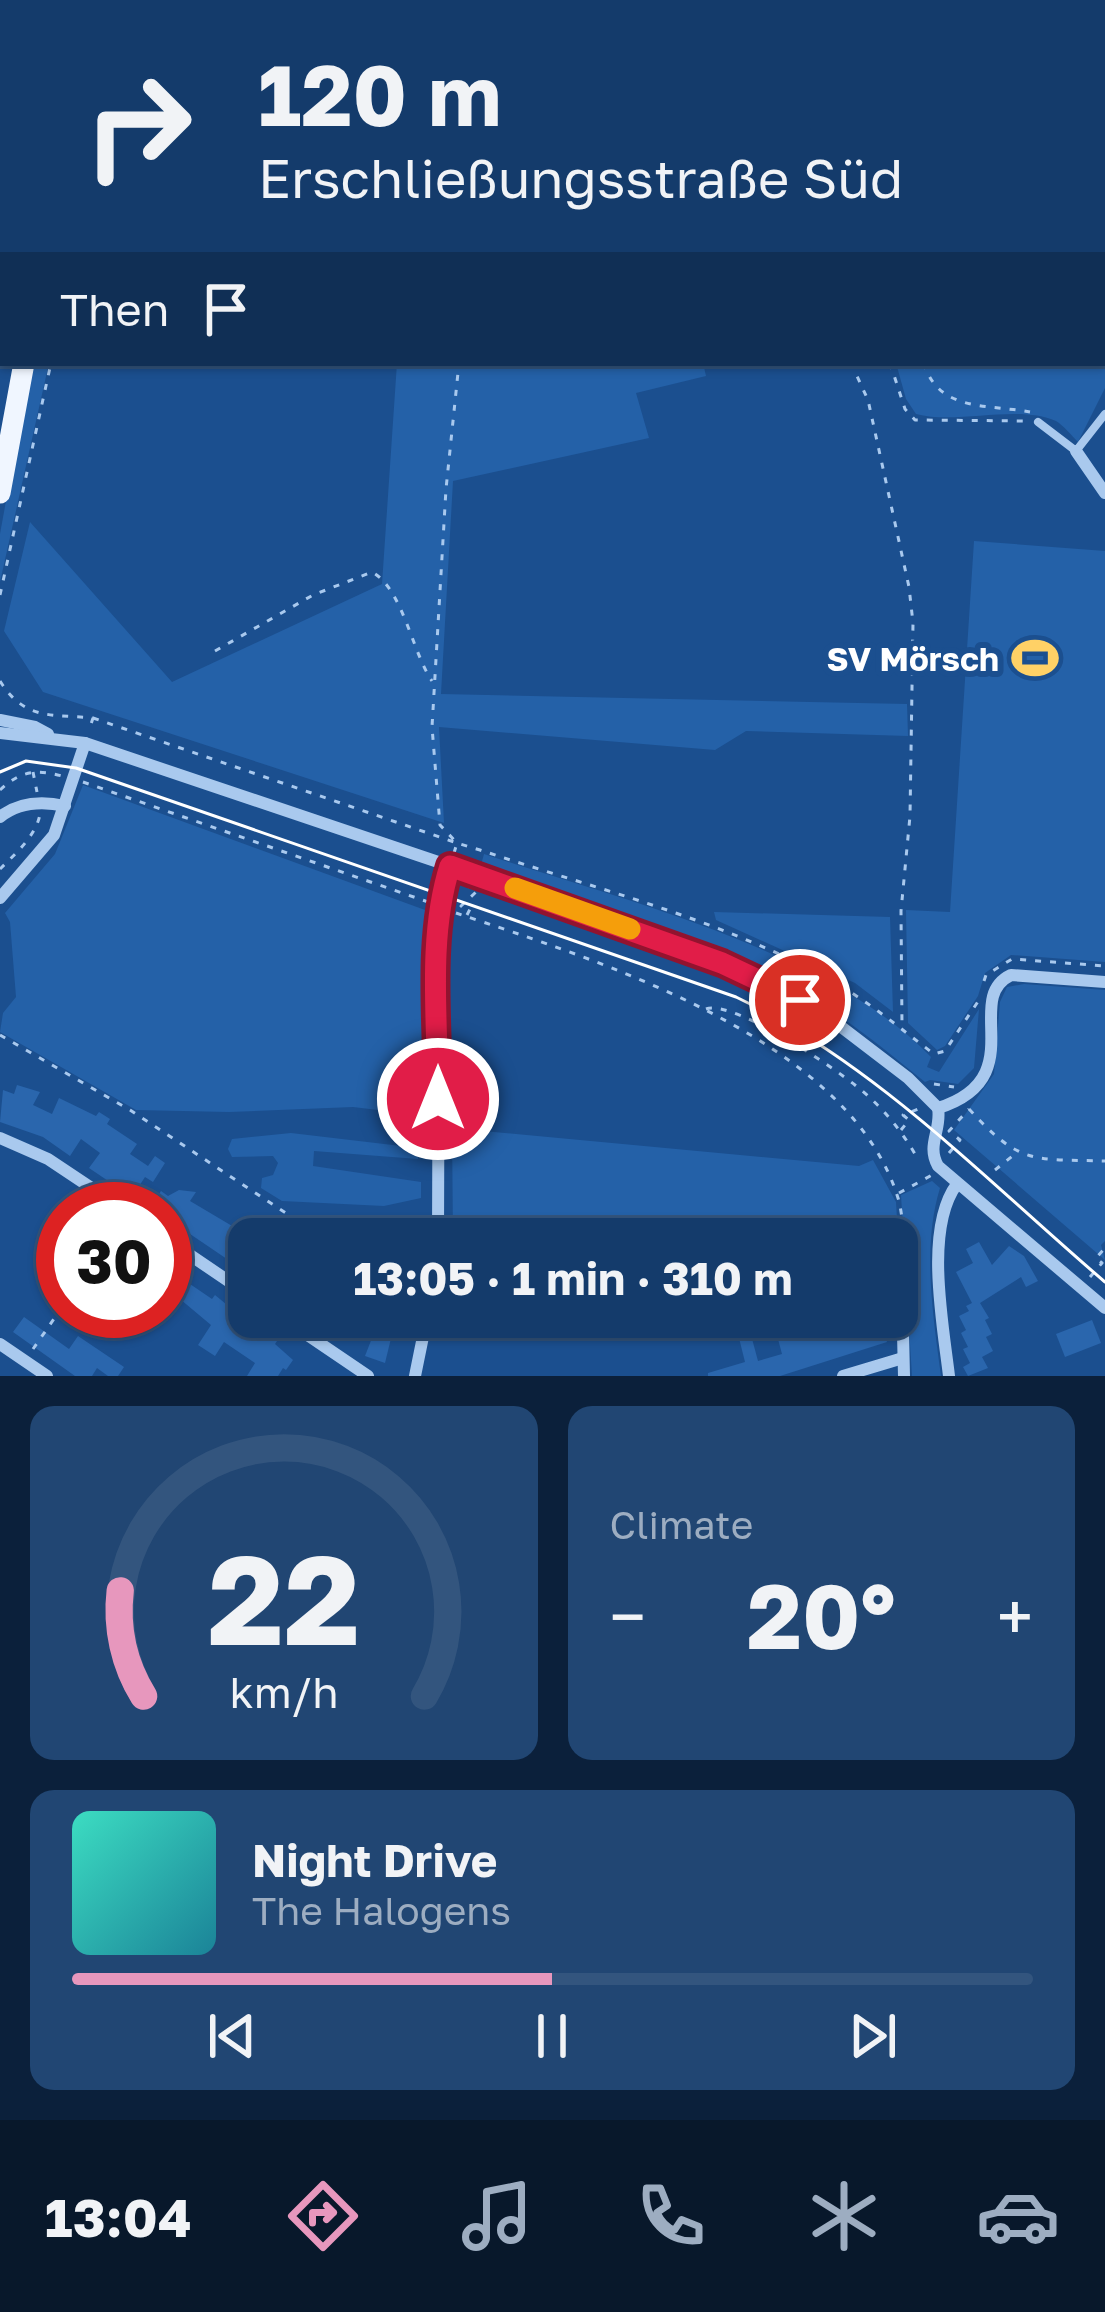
<!DOCTYPE html>
<meta charset="utf-8">
<style>
body{margin:0;font-family:"Golos Text",sans-serif;background:#214673;color:#f1f3f6;height:100vh;display:flex;flex-direction:column;font-size:45px;white-space:nowrap}
*{box-sizing:border-box;margin:0}
p{font-size:39px;color:#9dadc1}
.icon{flex:none;width:66px;height:66px;fill:none;stroke:currentColor;stroke-width:2;stroke-linecap:round;stroke-linejoin:round}
.map{position:relative;height:1376px;overflow:hidden}
.details{display:flex;flex-direction:column;gap:30px;padding:30px;background:#0b203b;flex:1}
.details>*{flex:none}
.guide{position:absolute;left:0px;top:0px;width:1107px;height:366px;box-shadow:0 3px 9px #0004,0 0 0 3px #33557e;background:#143b6b;color:#f1f3f6;overflow:hidden}
.speed{position:absolute;left:36px;top:1182px;display:flex;gap:24px;font-size:60px;font-weight:700;text-align:center}
.speed>*{display:grid;place-content:center;width:156px;height:156px;border-radius:50%;background:#143b6b;box-shadow:0 3px 9px #0004,0 0 0 3px #33557e;line-height:1}
.speed .limit{border:18px solid #d22;background:#fff;color:#111}
.pin{position:absolute;display:grid;place-items:center;width:102px;height:102px;color:#fff;margin:-51px;border:6px solid #fff;border-radius:50%;box-shadow:0 3px 12px #0007}
.me{position:absolute;width:132px;margin:-66px;rotate:0deg;stroke-linejoin:round;filter:drop-shadow(0 0 9px #0008)}
.turn{display:flex;align-items:center;gap:42px;height:252px;padding:0 60px;font-size:54px}
.turn .icon{width:156px;height:156px;stroke-width:2.5}
.turn b{display:block;font-size:84px;line-height:102px}
.then{display:flex;align-items:center;height:114px;padding:0 60px;background:#0003;gap:24px;font-size:45px}
.big{font-size:90px;font-weight:700;line-height:1.1}
.details .widget{flex:1;display:flex;flex-direction:column;justify-content:center;gap:18px;min-width:0;padding:0 42px;border-radius:24px;background:#214673}
.details .dial{align-items:center;gap:0}
.dial svg{height:312px;overflow:visible;fill:none;stroke:#33557e;stroke-width:7;stroke-linecap:round;text-anchor:middle}
.dial text{fill:#f1f3f6;stroke:none}
.song{display:flex;align-items:center;gap:36px}
.cover{width:144px;height:144px;border-radius:18px;background:linear-gradient(135deg,hsl(170 70% 55%),hsl(190 70% 35%))}
.played{height:12px;border-radius:6px;background:linear-gradient(90deg,#e797bd 50%,#33557e 50%)}
.keys{display:flex;justify-content:space-around;direction:ltr}
.heat{display:flex;justify-content:space-between;align-items:center;font-size:66px;direction:ltr}
.details .tiles{flex:1;display:grid;gap:30px;grid-template-columns:1fr 1fr}
.widget:last-child{grid-column:span 2}
.trip{position:absolute;left:228px;top:1218px;width:690px;height:120px;border-radius:24px;background:#143b6b;box-shadow:0 3px 9px #0004,0 0 0 3px #33557e;font-weight:700;line-height:120px;text-align:center}
.menu{display:flex;height:192px;justify-content:space-around;align-items:center;background:#08182b;color:#9dadc1}
.menu .icon{width:84px;height:84px}
.menu .active{color:#e797bd}
.menu b{font-size:54px;color:#f1f3f6}
.map>svg:first-child{display:block}
.green{fill:#2461a8}
.lines{fill:none;stroke-linecap:round;stroke-linejoin:round}
.stream{stroke:#9cc4f0;stroke-width:4.5}
.building{fill:#2a66ad}
.path{stroke:#a9c9ee;stroke-width:3;stroke-dasharray:6 9;stroke-linecap:butt}
.lane{stroke:#a9c9ee;stroke-width:8}
.street{stroke:#a9c9ee;stroke-width:12}
.secondary{stroke:#d6e6fa;stroke-width:21}
.primary{stroke:#f0f6ff;stroke-width:21}
.tram{stroke:#fff;stroke-width:3}
.route-casing{stroke:#92132f;stroke-width:30}
.route{stroke:#e11d48;stroke-width:21}
.slow{stroke:#f59e0b;stroke-width:21}
.labels{text-anchor:middle;dominant-baseline:central;stroke-width:12;stroke-linejoin:round;paint-order:stroke}
.poi-label{font-size:33px;font-weight:bold;fill:#fff;stroke:#1b4f8f;text-anchor:end}
</style>
<div class="map">
<svg width="1105" height="1376" viewBox="0 0 1105 1376">
<rect width="100%" height="100%" fill="#1b4f8f"/>
<g class="green">
<path d="M1105 65V388L1078 442C1072 436 1063 425 1056 421 1017 404 957 425 916 414L906 399 896 363H1104Z"/>
<path d="M31 363H49L0 582V534Z"/>
<path d="M397 363H703L706 376 636 393 649 438 453 481 441 694 907 704 908 736 746 731 715 750 439 727 444 823 43 692 4 631 30 522 172 682 382 584Z"/>
<path d="M974 541 1105 551V962L1011 955 985 973 978 996 945 1046 937 1050 908 1023 906 910 950 912Z"/>
<path d="M83 785 436 914 428 1116 353 1107 229 1112 136 1110 0 1032 3 1013 16 997 10 922 5 913 55 854Z"/>
<path d="M484 854C623 900 830 951 931 1057L927 1067 939 1072 979 1009 974 1068 958 1084 930 1080 925 1082C889 1053 854 1024 815 1000 717 941 588 905 481 865Z"/>
<path d="M714 912 890 917 893 1012 855 983 716 920Z"/>
<path d="M1024 984 1105 990V1241L1101 1245 1105 1260 954 1130 994 1074 1000 1002 1007 987Z"/>
<path d="M452 1128 859 1166 873 1160 896 1202 901 1285 897 1286V1239H453Z"/>
<path d="M291 1133 418 1148V1159L314 1151 313 1166 421 1182V1198L384 1206 282 1201 261 1188 262 1178 273 1175 278 1163 273 1156 232 1157 228 1149 232 1139Z"/>
<path d="M932 1181 940 1188C922 1246 933 1316 941 1376H912L901 1195Z"/>
<path d="M491 1317H762L715 1328 630 1337 490 1322Z"/>
</g>
<g class="lines">
<path class="stream" d="M1104 82H1105"/>
</g>
<g class="building">
<path d="M17 1085 40 1092 33 1105 52 1114 59 1098 96 1116 99 1112 110 1119 107 1124 137 1144 130 1154 148 1166 155 1156 165 1163 153 1182 145 1177 132 1197 89 1168 100 1153 81 1139 70 1156 43 1137 0 1122 3 1090 14 1094Z"/>
<path d="M179 1190 196 1192 190 1201 249 1236V1274L165 1217V1209H149L161 1191 168 1196Z"/>
<path d="M979 1242 992 1265 1009 1246 1024 1256 1038 1281 1026 1287 1021 1277 980 1303 989 1318 985 1320 992 1334 986 1337 993 1351 982 1357 988 1368 968 1376 963 1367 970 1363 963 1349 968 1347 961 1333 966 1330 959 1316 969 1311 966 1306 972 1303 956 1272 973 1263 966 1249Z"/>
<path d="M165 1267 212 1299 215 1295 255 1328 258 1324 268 1331 277 1341 275 1344 293 1360 286 1370 283 1368 278 1376H247L255 1363 224 1342 215 1356 198 1345 211 1325 174 1294 176 1290 165 1282Z"/>
<path d="M24 1317 69 1349 78 1336 124 1367 118 1376H108L97 1368 92 1376H75L13 1332Z"/>
<path d="M838 1317H851L854 1328 879 1320 887 1342 780 1376H708V1373L745 1362 739 1338 751 1335 758 1361 782 1354 778 1339 804 1333 802 1325 817 1321 822 1340 842 1335Z"/>
<path d="M379 1320 394 1326 385 1363 365 1356Z"/>
<path d="M1092 1320 1101 1343 1065 1357 1056 1334Z"/>
</g>
<g class="lines">
<g class="path">
<path d="M673 0 674 3"/>
<path d="M727 0 728 3"/>
<path d="M987 0V3"/>
<path d="M130 3 131 0"/>
<path d="M521 3V0"/>
<path d="M1104 55 1105 54"/>
<path d="M851 363 868 400 909 587 913 623 910 816 901 911 902 1026"/>
<path d="M890 363 905 409 915 420 1030 421"/>
<path d="M924 363C938 412 987 404 1030 412"/>
<path d="M0 595 51 363"/>
<path d="M215 651 313 595 372 572C403 589 412 652 432 681"/>
<path d="M0 681C25 721 52 714 93 718L89 730"/>
<path d="M93 718 457 843 440 825 432 727 446 489 459 363"/>
<path d="M33 772 37 792"/>
<path d="M83 782 431 903"/>
<path d="M0 790C20 771 36 769 62 776"/>
<path d="M454 853 457 843 480 850C599 890 728 921 837 984 872 1004 902 1030 934 1054L945 1051 979 1000"/>
<path d="M0 869C16 853 36 836 40 814"/>
<path d="M456 913C599 961 849 1038 898 1198 904 1218 903 1242 904 1263"/>
<path d="M467 915 470 909 461 906 476 892 468 886"/>
<path d="M984 981 986 975 1012 959 1105 966"/>
<path d="M706 1009C734 999 844 1073 868 1096 887 1113 902 1132 915 1154L923 1153"/>
<path d="M0 1035 130 1110 325 1239"/>
<path d="M934 1084 954 1087"/>
<path d="M969 1109C1020 1165 1032 1159 1105 1161"/>
<path d="M901 1130 909 1120 903 1115 921 1108"/>
<path d="M949 1153 960 1140 949 1131 969 1109"/>
<path d="M995 1170 1015 1154"/>
<path d="M899 1193 932 1175"/>
<path d="M1090 1277 1102 1263 1096 1258 1105 1248"/>
<path d="M33 1349 63 1306"/>
</g>
<path class="lane" d="M1038 422 1076 451 1105 414"/>
<g class="street">
<path d="M1076 451 1105 493"/>
<path d="M0 720 35 727 48 734"/>
<path d="M0 733 85 743 450 866 722 963 823 1013 908 1078 938 1108"/>
<path d="M0 817C19 802 42 801 65 806"/>
<path d="M0 898 54 835 85 743"/>
<path d="M938 1108C942 1130 926 1145 938 1166L1105 1308"/>
<path d="M938 1108C1033 1078 961 999 1011 975L1105 982"/>
<path d="M0 1138 48 1159 123 1209"/>
<path d="M165 1238 249 1295"/>
<path d="M438 1239 439 942 442 893 450 866"/>
<path d="M281 1317 368 1376"/>
<path d="M0 1344 47 1376"/>
<path d="M415 1376 427 1317"/>
<path d="M843 1376 903 1358"/>
<path d="M904 1376 902 1290 905 1276"/>
<path d="M949 1376C943 1324 924 1228 957 1184"/>
</g>
<g class="secondary">
<path d="M0 1 3 0"/>
<path d="M29 3 33 0"/>
<path d="M0 17H3"/>
<path d="M0 54 3 42"/>
</g>
<g class="primary">
<path d="M0 78 3 89"/>
<path d="M0 229V320"/>
<path d="M0 493 24 363"/>
</g>
<path class="tram" d="M0 772 26 761 76 768 736 997C876 1064 988 1182 1105 1282"/>
</g>
<g class="lines">
<defs>
<path id="route" d="M438 1099C438 1024 427 938 450 866L722 963 800 1000"/>
</defs>
<use href="#route" class="route-casing"/>
<use href="#route" class="route"/>
<path class="slow" d="M515 888 630 929"/>
</g>
<defs>
<symbol id="stadium-bare" viewBox="-9 -9 18 18"><path d="M0-5a6.5 5 0 1 0 0 10a6.5 5 0 1 0 0-10ZM-3.5-1.8h7v3.6h-7Z" fill="#ffd166" stroke="#1b4f8f" stroke-width="2.5" paint-order="stroke"/></symbol>
</defs>
<g fill-rule="evenodd">
<use href="#stadium-bare" x="1002" y="625" width="66" height="66"/>
</g>
<g class="labels">
<g class="poi-label">
<text x="999" y="658">SV Mörsch</text>
</g>
</g>
</svg>
<div class="speed"><div class="limit">30</div></div>
<div class="pin" style="left:800px;top:1000px;background:#d93025"><svg class="icon" aria-label="arrive" viewBox="0 0 24 24"><path d="M6 21V4h12l-3 4 3 4H6"/></svg></div>
<svg class="me" style="left:438px;top:1099px" viewBox="-20 -20 40 40"><circle r="17" fill="#e11d48" stroke="#fff" stroke-width="3"/><path d="M0-11L8 9 0 5-8 9z" fill="#fff"/></svg>
<div class="trip">13:05 · 1 min · 310 m</div>
<div class="guide">
<div class="turn"><svg class="icon" aria-label="right" viewBox="0 0 24 24"><path d="M7 20v-9h11M14 6l5 5-5 5"/></svg><div><b>120 m</b>Erschließungsstraße Süd</div></div>
<div class="then">Then<svg class="icon" aria-label="arrive" viewBox="0 0 24 24"><path d="M6 21V4h12l-3 4 3 4H6"/></svg></div>
</div>
</div>
<section class="details">
<div class="tiles">
<div class="widget dial"><svg viewBox="0 0 100 80">
<path d="M14 69A42 42 0 1 1 86 69"/>
<path d="M14 69A42 42 0 0 1 8 42" stroke="#e797bd"/>
<text x="50" y="56" font-size="32" font-weight="700">22</text>
<text x="50" y="72" font-size="11">km/h</text>
</svg></div>
<div class="widget"><p>Climate</p>
<div class="heat"><a>−</a><b class="big">20°</b><a>+</a></div>
</div>
<div class="widget">
<div class="song"><i class="cover"></i><div><b>Night Drive</b><p>The Halogens</p></div></div>
<div class="played"></div>
<div class="keys"><svg class="icon" aria-label="previous" viewBox="0 0 24 24"><path d="M18 5L8 12l10 7zM5 5v14"/></svg><svg class="icon" aria-label="pause" viewBox="0 0 24 24"><path d="M8 5v14M16 5v14"/></svg><svg class="icon" aria-label="next" viewBox="0 0 24 24"><path d="M6 5l10 7-10 7zM19 5v14"/></svg></div>
</div>
</div>
</section>
<nav class="menu">
<b>13:04</b>
<svg class="icon active" aria-label="directions" viewBox="0 0 24 24"><path d="M12 3l9 9-9 9-9-9zM9 14v-3h6M13 9l2 2-2 2"/></svg>
<svg class="icon" aria-label="music" viewBox="0 0 24 24"><path d="M9 18V5l10-2v13"/><circle cx="6" cy="18" r="3"/><circle cx="16" cy="16" r="3"/></svg>
<svg class="icon" aria-label="phone" viewBox="0 0 24 24"><path d="M5 4h4l2 5-3 2q2 4 5 5l2-3 5 2v4C11 20 4 13 5 4z"/></svg>
<svg class="icon" aria-label="climate" viewBox="0 0 24 24"><path d="M12 3v18M4 7l16 10M4 17L20 7"/></svg>
<svg class="icon" aria-label="car" viewBox="0 0 24 24"><path d="M5 17H2v-5l4-1 3-4h7l3 4 3 1v5h-3M9 17h6M6 11h13"/><circle cx="7" cy="17" r="2"/><circle cx="17" cy="17" r="2"/></svg>
</nav>
